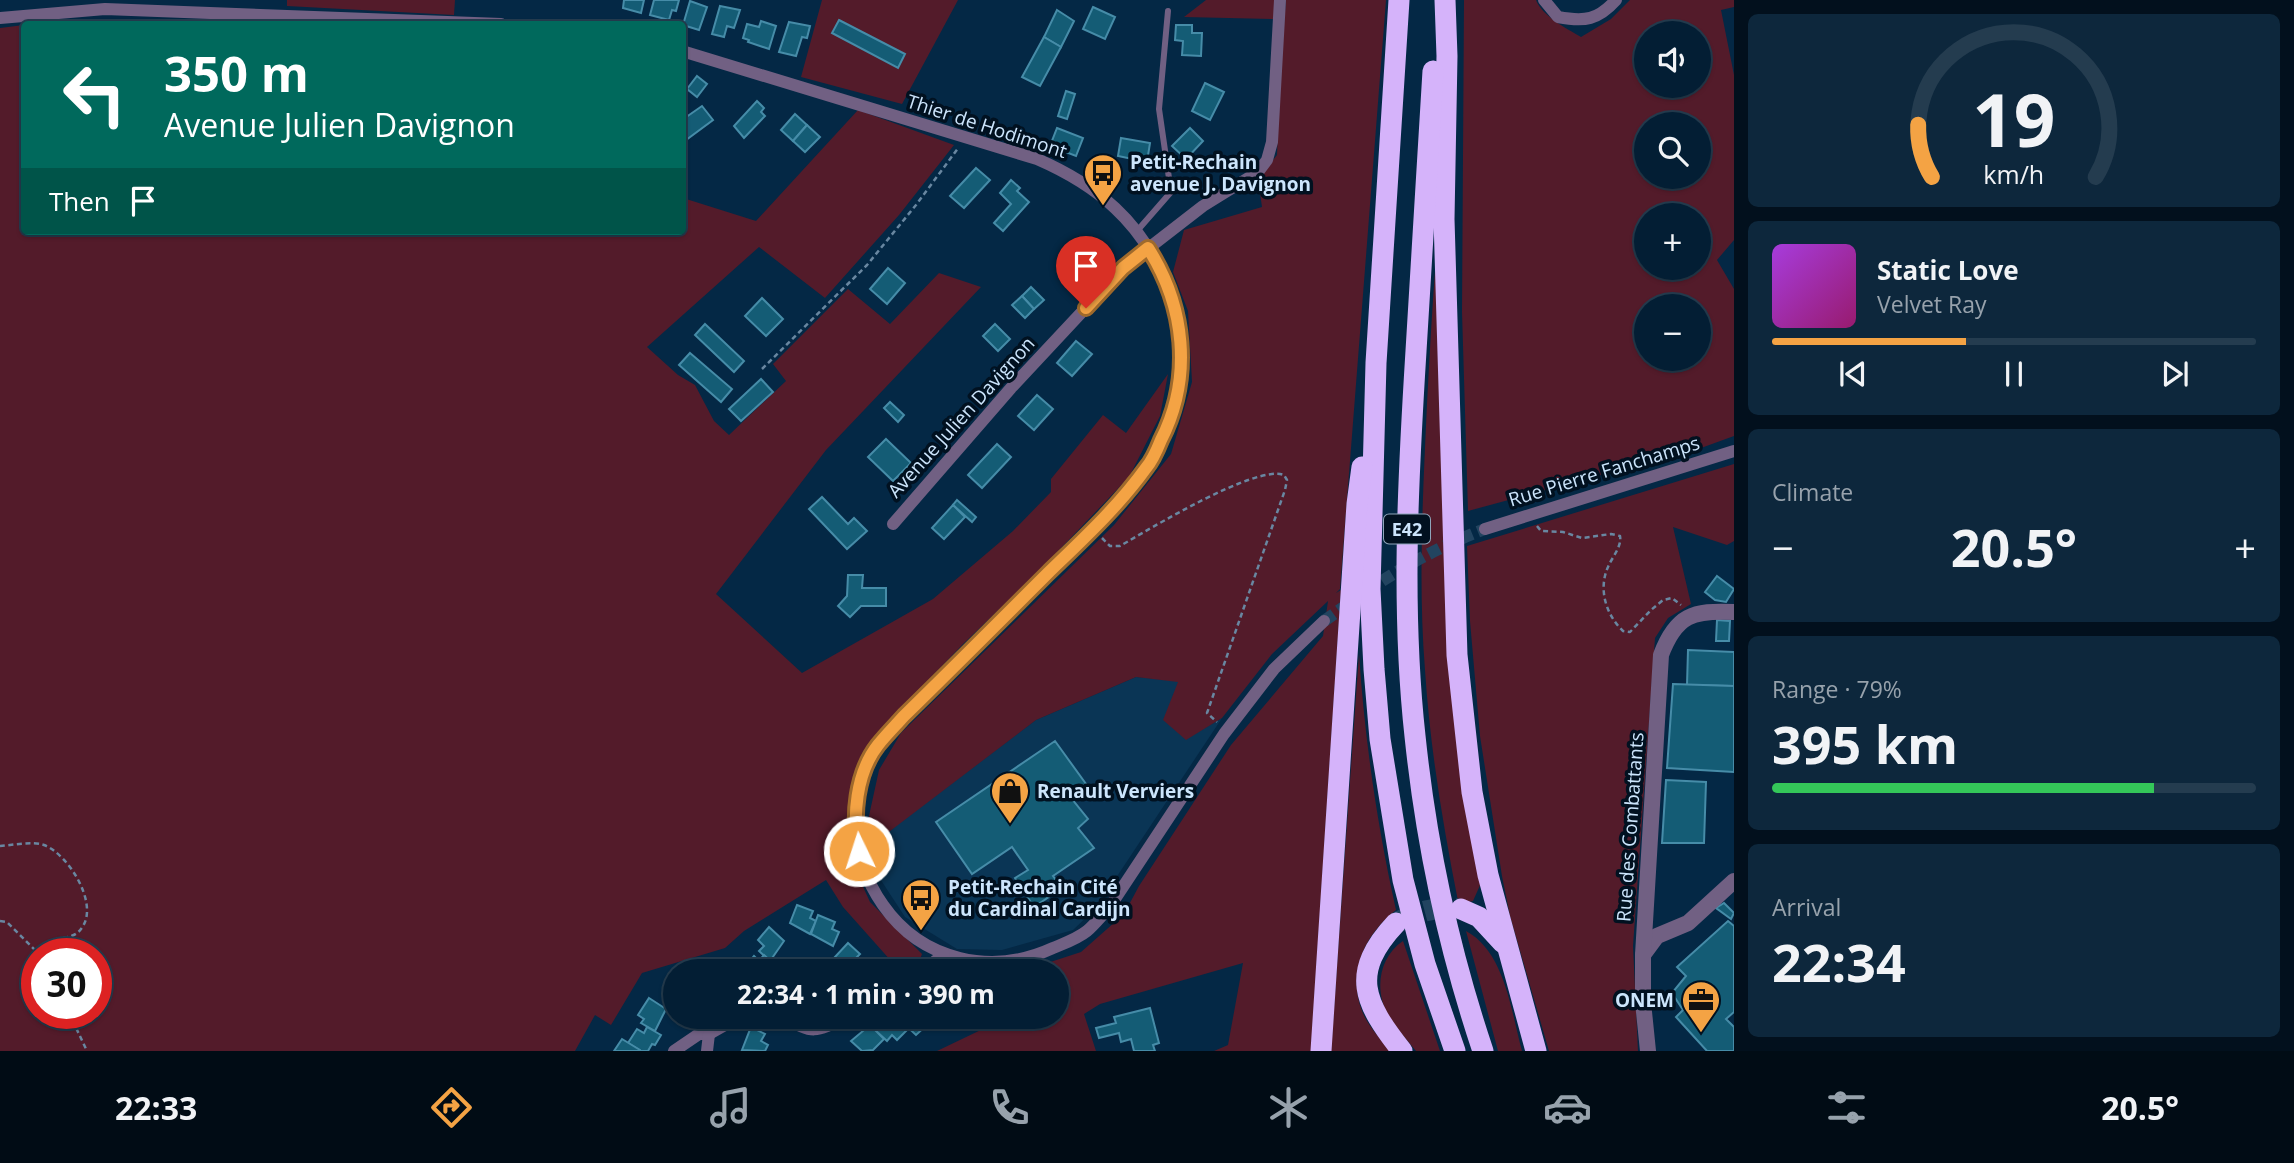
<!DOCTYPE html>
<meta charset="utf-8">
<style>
body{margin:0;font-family:"Open Sans",sans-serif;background:#0d273c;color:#f1f3f6;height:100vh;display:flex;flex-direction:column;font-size:26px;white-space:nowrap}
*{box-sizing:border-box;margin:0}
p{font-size:23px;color:#97a2ac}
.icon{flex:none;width:38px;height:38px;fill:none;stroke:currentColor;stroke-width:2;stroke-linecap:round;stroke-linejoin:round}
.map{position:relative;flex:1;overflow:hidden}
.drawer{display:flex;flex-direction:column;gap:14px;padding:14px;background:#02101d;width:560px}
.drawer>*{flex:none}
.top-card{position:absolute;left:21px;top:21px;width:665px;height:214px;border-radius:7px;box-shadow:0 2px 5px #0004,0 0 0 2px #243c4f;background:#00695c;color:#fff;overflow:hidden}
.buttons{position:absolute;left:1634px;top:21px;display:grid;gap:14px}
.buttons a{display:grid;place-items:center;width:77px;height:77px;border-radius:50%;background:#031e34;box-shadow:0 2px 5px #0004,0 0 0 2px #243c4f;font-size:35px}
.speed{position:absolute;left:21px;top:938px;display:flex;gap:14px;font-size:35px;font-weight:700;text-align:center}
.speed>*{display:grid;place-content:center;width:91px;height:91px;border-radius:50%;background:#031e34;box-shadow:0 2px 5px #0004,0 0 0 2px #243c4f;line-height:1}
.speed .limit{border:10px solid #d22;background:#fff;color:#111}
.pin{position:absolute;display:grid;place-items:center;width:60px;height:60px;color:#fff;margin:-72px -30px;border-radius:50% 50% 50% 0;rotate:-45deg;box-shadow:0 0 7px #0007}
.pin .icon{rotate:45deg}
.me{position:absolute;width:77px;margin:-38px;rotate:356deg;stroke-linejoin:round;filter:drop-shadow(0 0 5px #0008)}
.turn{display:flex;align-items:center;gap:24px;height:147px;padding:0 28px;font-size:32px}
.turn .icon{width:91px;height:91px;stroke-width:2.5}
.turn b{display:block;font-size:49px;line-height:60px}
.then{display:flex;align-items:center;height:66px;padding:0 28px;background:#0003;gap:14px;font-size:26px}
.big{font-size:52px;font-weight:700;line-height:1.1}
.drawer .card{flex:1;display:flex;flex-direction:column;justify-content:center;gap:10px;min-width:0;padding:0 24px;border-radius:10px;background:#0d273c}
.drawer .dial{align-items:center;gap:0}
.dial svg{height:182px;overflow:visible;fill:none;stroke:#243c4f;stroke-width:7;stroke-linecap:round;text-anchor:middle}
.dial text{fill:#f1f3f6;stroke:none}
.song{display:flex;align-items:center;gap:21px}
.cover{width:84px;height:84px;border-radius:10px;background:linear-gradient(135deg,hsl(280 70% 55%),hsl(320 70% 35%))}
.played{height:7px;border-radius:4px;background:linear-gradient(90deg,#f4a344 40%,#243c4f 40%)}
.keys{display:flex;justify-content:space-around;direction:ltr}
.heat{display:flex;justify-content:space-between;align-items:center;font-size:38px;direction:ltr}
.charge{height:10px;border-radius:5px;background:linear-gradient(90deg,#34c759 79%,#243c4f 0)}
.trip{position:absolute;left:663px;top:959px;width:406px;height:70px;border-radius:35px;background:#031e34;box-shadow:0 2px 5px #0004,0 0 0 2px #243c4f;font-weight:700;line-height:70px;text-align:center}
.tab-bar{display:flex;height:112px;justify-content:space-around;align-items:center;background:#010c15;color:#97a2ac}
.tab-bar .icon{width:49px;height:49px}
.tab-bar .on{color:#f4a344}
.tab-bar b{font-size:32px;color:#f1f3f6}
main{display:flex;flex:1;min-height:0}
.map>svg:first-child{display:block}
.built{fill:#0a3555}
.green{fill:#531b2a;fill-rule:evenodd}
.building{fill:#145c75;stroke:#468ca8;stroke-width:2}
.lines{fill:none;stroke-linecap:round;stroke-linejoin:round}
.minor-tunnel{stroke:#224460;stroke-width:12;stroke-dasharray:12 6;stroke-linecap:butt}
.motorway-tunnel{stroke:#224460;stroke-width:21;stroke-dasharray:21 10;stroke-linecap:butt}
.path{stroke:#6987a1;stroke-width:2.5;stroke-dasharray:5 3.5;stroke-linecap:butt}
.service{stroke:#716083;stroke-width:6}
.minor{stroke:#716083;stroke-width:12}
.tertiary{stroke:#716083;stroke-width:16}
.motorway{stroke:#d5b3fa;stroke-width:21}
.route-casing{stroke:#9f6a2c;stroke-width:18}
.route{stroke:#f4a344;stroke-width:12}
.labels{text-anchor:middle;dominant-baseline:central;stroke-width:7;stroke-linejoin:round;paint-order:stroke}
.shield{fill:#011120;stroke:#8fa5ba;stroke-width:2}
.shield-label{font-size:18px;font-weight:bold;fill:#cce5fc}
.street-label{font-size:19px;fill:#cce5fc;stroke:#011120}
.poi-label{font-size:19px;font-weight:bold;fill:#cce5fc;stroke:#011120;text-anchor:start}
</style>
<main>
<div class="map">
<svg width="1734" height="1051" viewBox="0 0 1734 1051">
<rect width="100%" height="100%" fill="#042845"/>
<path class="built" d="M1136 677 1178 681 1186 739 1222 718 1096 908 1073 930 1002 950 957 949 905 917 873 868 867 825 877 840 1036 720Z"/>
<g class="green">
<path d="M287 0H455L454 15 287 6Z"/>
<path d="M822 0H958L902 104 801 77Z"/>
<path d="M1206 0H1276L1274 19 1184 17Z"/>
<path d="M1286 0H1386L1340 589 1336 593 1341 590 1311 1051H1214L1228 1045 1243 963 1100 1004 1084 1014 1096 1051H937L987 1027 978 1017H1057V971H1023L1081 952 1124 914 1139 886 1231 745 1323 636 1328 601 1272 654 1222 718 1186 740 1163 720 1178 682 1136 677 1036 720 877 841 867 825 879 770 901 733 1114 525 1171 454 1192 382 1188 311 1173 272 1184 230 1262 207 1258 179 1277 155 1280 71Z"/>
<path d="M1464 0H1536C1542 16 1566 28 1581 37L1611 19 1630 0H1734V7L1721 10 1734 75V240L1717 260 1734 289V436L1701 448 1468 511 1462 312ZM1647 33H1699V86H1647ZM1647 124H1699V177H1647ZM1647 215H1699V268H1647ZM1647 306H1699V359H1647Z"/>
<path d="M83 19H183L261 24H29Z"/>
<path d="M24 25V231H682L683 198 756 221 858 110 954 145 899 215 825 298 759 247 647 347 678 375 695 385 714 421 729 435 786 381 773 364 848 289 890 324 939 273 981 287 826 450 716 594 802 673 933 599 1013 531 1051 492V479L1103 415 1126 433 1168 374 1160 416 1129 477 1037 573 963 644 872 739 854 773 847 833 854 867 870 902 922 954C916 970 917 971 900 971L843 907 826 880 744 931 725 948 642 973 611 1025 595 1015 575 1051H0V28ZM37 954H96V1013H37Z"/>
<path d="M1438 234 1481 883 1473 901 1465 903 1458 901C1443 825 1430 748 1425 670 1418 582 1423 493 1427 404 1430 347 1433 291 1438 234Z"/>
<path d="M1734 464V541L1727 545 1673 527 1691 604 1668 618 1655 638 1633 946 1638 1051H1549L1510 916 1502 876 1480 736 1470 621 1467 546Z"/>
<path d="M1359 654C1365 742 1377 824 1396 910 1365 934 1347 972 1362 1011 1368 1026 1380 1038 1390 1051H1331Z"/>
<path d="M1466 931C1505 952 1511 1011 1522 1051H1498Z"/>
<path d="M1403 941 1440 1051H1416C1407 1040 1396 1028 1388 1015 1374 990 1379 957 1403 941Z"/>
</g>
<g class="building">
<path d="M624 0H644L641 13 623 8Z"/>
<path d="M654 0H679L676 11 672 10 669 20 650 15Z"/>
<path d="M690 1 707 7 699 30 683 25Z"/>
<path d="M720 6 740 10 734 28 727 26 724 37 712 34Z"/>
<path d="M1093 7 1115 17 1105 39 1083 29Z"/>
<path d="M1057 10 1074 21 1061 47 1044 37Z"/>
<path d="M839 20 905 54 898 68 832 33Z"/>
<path d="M761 21 776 26 769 49 748 42 749 40 743 38 747 24 759 27Z"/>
<path d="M789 22 810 26 807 38 802 37 796 56 779 52Z"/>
<path d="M1176 25H1192V33H1202L1201 56 1182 55 1183 41 1175 40Z"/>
<path d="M1044 37 1061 47 1040 86 1022 77Z"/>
<path d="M697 76 707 84 697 97 687 89Z"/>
<path d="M1205 83 1224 92 1210 120 1192 111Z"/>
<path d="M1066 91 1075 94 1067 119 1058 116Z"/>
<path d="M757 101 764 108 761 112 765 116 744 138 734 126Z"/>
<path d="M702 106 713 120 682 143V120Z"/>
<path d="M795 114 807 125 793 141 781 130Z"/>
<path d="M807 125 820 137 805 152 793 141Z"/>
<path d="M1057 128 1083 138 1076 156 1050 146Z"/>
<path d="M1190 128 1203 141 1186 159 1172 146Z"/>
<path d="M1121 138 1150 143 1147 162 1118 156Z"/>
<path d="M976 168 990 180 964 208 950 196Z"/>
<path d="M1011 180 1020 188 1017 191 1029 202 1003 231 994 223 1011 204 1000 193Z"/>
<path d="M888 268 905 283 887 304 870 289Z"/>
<path d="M1031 287 1044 300 1034 309 1022 296Z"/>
<path d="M1022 296 1034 309 1025 318 1012 305Z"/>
<path d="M762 298 783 319 766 336 745 316Z"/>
<path d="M705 324 744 361 734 372 695 335Z"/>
<path d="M995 324 1010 339 998 351 983 336Z"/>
<path d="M1076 341 1092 354 1072 376 1057 363Z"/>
<path d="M690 353 732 389 721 402 679 365Z"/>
<path d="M761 379 773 392 741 421 729 409Z"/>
<path d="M1037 395 1053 409 1034 430 1018 416Z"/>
<path d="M890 402 904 415 898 422 884 408Z"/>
<path d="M886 439 911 463 893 481 868 457Z"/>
<path d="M997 444 1011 457 982 488 968 475Z"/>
<path d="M822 497 848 524 854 518 867 531 847 549 809 509Z"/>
<path d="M957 500 976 517 972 522 953 505Z"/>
<path d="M953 505 965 517 944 539 932 528Z"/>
<path d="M848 575H863L862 588H886V606H861L850 617 838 606 847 596Z"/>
<path d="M1717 576 1734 589 1726 602 1715 600 1705 592Z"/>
<path d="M1717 620 1730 621 1729 641H1716Z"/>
<path d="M1688 650 1734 652V686L1687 685Z"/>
<path d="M1673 684 1734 686V772L1667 768Z"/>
<path d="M1055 741 1086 784 1076 790 1078 795 1072 799 1088 819 1078 828 1094 848 1053 876 1062 888 1034 907 1015 878 1028 870 1012 847 972 874 936 822Z"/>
<path d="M1666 780 1706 782 1704 843H1662Z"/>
<path d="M1724 903 1734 913 1731 919 1716 908Z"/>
<path d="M797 905 813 911 810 918 816 921 810 934 790 923Z"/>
<path d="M818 915 835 922 832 929 839 932 833 946 811 934Z"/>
<path d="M1728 921 1734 926V1012L1726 1019 1734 1027V1051H1707L1676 1017 1683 1010 1672 993 1686 976 1677 967Z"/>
<path d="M769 927 784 941 770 961 759 951 764 946 758 940Z"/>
<path d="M848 943 860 954 855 959 861 964 854 971H846L834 958Z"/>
<path d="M764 955 775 965 770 971 743 969 754 956 759 961Z"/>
<path d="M649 998 666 1009 655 1031 641 1023 644 1019 638 1015Z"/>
<path d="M1150 1008 1159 1043 1153 1045 1155 1051H1134L1131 1039 1121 1042 1119 1033 1099 1038 1096 1028 1116 1023 1114 1017Z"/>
<path d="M891 1017H897L909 1028 897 1040 892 1035 887 1041 875 1030Z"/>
<path d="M906 1017H923L922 1018 928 1024 916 1035 901 1021Z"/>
<path d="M870 1025 884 1039 873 1050 862 1051 851 1041Z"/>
<path d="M647 1027 661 1035 655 1045 652 1044 648 1051H641L628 1043 637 1029 644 1033Z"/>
<path d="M751 1027 765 1034 761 1041 768 1045 765 1051 742 1050Z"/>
<path d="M622 1039 640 1050V1051H614Z"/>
</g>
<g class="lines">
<g class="minor-tunnel">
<path d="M1367 591C1405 565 1443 545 1485 529"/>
<path d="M1324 621 1352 601"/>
</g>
<path class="motorway-tunnel" d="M1396 923C1417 912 1435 906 1459 909"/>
<g class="path">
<path d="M762 369 867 265 916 205 959 147"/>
<path d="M1537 526 1541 531 1563 532 1582 538 1611 534 1620 536C1622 547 1612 557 1608 567 1598 589 1606 615 1623 631L1630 632 1651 610 1663 600 1672 598 1681 605"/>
<path d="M1102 538 1110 546H1120C1148 530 1256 464 1284 475L1287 480 1285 490 1207 713 1217 722"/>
<path d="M0 846C13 845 32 841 44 845 68 854 98 902 83 926 75 940 63 936 50 941 45 943 41 948 37 951"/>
<path d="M0 921 7 922 39 954"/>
<path d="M69 1013 87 1051"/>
</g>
<path class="service" d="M1137 231 1171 192 1159 109 1168 11"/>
<g class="minor">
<path d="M1544 0 1558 17C1585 22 1598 20 1616 0"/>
<path d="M0 18 105 9 501 24"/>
<path d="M682 51 1037 159C1097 185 1142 222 1166 284 1191 344 1184 410 1148 466 1123 505 1073 548 1040 582 994 626 949 671 904 716 895 726 883 736 876 748 862 771 858 794 857 820 855 851 865 879 883 905 922 961 992 976 1053 948 1065 943 1077 939 1087 931 1095 924 1102 915 1109 908L1224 734 1274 669 1324 621"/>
<path d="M893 524 1011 388 1123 268 1203 206 1258 172 1267 160 1272 142 1280 0"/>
<path d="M1485 529 1734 451"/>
<path d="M923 971 944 954"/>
<path d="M785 1017C809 1034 819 1033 845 1017"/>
<path d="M674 1051 699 1034H709L739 1017"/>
<path d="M707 1051 709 1034"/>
</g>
<g class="tertiary">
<path d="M1643 955 1657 936 1688 923 1734 881"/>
<path d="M1648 1051 1643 1002V955L1661 655C1676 615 1693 610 1734 612"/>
</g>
<g class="motorway">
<path d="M1399 0 1376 363 1370 589 1374 669 1380 739 1403 880 1425 964 1455 1051"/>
<path d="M1445 0 1447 56 1444 219 1457 655 1472 792 1488 875 1536 1051"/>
<path d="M1433 71C1427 165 1421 258 1416 351 1408 479 1401 608 1415 736 1426 842 1449 950 1483 1051"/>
<path d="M1461 909 1479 917 1503 943"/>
<path d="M1396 923C1349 973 1364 1003 1402 1051"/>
<path d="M1321 1051 1357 504 1362 467"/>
</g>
</g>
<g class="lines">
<defs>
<path id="route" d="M859 851C852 817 856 773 878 745 886 735 895 726 904 716 952 669 1000 621 1048 573 1082 540 1118 507 1146 468 1153 460 1157 450 1161 440 1193 377 1185 306 1148 248L1123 268 1086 308"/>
</defs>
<use href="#route" class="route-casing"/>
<use href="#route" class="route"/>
</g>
<defs>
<symbol id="bus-pin" viewBox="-11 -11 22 30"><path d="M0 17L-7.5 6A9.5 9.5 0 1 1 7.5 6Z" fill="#f4a344" stroke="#011120"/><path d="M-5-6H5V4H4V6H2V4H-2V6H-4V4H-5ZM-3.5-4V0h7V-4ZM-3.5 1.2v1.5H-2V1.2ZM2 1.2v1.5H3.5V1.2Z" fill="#111"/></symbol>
<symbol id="shop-pin" viewBox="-11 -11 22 30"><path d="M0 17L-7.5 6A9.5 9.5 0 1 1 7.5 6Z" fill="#f4a344" stroke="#011120"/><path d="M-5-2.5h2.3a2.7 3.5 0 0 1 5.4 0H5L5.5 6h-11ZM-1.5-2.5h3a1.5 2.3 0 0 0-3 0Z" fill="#111"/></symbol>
<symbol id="office-pin" viewBox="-11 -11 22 30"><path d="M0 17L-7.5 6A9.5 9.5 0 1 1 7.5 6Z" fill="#f4a344" stroke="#011120"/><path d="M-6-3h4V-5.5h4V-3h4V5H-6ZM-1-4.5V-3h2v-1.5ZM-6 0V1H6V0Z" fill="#111"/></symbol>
</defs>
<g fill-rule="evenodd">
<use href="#bus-pin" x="1081" y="151" width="44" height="60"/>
<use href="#shop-pin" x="988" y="769" width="44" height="60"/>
<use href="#bus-pin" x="899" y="876" width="44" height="60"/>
<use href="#office-pin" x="1679" y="978" width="44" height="60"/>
</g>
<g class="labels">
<rect class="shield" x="1384" y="514.5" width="46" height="29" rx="5"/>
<g class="shield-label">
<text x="1407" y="529">E42</text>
</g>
<g class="street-label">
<text transform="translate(987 126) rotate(18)">Thier de Hodimont</text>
<text transform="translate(961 417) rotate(-48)">Avenue Julien Davignon</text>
<text transform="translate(1604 471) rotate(-17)">Rue Pierre Fanchamps</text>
<text transform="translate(1630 827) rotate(-86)">Rue des Combattants</text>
</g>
<g class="poi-label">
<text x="1130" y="162">Petit-Rechain<tspan x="1130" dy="22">avenue J. Davignon</tspan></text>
<text x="1037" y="791">Renault Verviers</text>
<text x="948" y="887">Petit-Rechain Cité<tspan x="948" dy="22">du Cardinal Cardijn</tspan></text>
<text x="1674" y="1000" text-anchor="end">ONEM</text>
</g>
</g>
</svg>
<div class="buttons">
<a><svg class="icon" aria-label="sound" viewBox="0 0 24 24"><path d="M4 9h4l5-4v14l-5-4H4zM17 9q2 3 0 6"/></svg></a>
<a><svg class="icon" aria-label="search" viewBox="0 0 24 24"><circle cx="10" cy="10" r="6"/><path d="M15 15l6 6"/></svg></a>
<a>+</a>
<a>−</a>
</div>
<div class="speed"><div class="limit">30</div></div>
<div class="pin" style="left:1086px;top:308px;background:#d93025"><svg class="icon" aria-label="arrive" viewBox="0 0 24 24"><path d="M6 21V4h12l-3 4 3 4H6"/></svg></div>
<svg class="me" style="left:859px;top:851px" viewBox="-20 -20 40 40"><circle r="17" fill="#f4a344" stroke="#fff" stroke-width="3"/><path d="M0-11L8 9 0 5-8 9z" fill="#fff"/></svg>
<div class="trip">22:34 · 1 min · 390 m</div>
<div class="top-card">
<div class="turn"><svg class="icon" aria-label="left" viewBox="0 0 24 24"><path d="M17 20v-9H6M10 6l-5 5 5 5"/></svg><div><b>350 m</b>Avenue Julien Davignon</div></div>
<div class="then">Then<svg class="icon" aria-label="arrive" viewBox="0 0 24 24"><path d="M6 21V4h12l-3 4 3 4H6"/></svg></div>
</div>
</div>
<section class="drawer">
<div class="card dial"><svg viewBox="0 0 100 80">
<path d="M14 69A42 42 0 1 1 86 69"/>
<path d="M14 69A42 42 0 0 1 8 46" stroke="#f4a344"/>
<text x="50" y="56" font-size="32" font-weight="700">19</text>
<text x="50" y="72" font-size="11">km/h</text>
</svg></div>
<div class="card">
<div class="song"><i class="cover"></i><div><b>Static Love</b><p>Velvet Ray</p></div></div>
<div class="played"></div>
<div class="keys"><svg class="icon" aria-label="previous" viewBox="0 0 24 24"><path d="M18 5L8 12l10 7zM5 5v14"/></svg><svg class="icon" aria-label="pause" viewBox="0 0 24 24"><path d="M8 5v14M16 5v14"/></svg><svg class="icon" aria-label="next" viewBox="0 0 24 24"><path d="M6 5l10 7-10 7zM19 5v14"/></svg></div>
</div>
<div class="card"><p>Climate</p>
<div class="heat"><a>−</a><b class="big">20.5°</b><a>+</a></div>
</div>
<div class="card"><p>Range · 79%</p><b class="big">395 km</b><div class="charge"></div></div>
<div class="card"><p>Arrival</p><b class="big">22:34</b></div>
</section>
</main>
<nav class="tab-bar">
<b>22:33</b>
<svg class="icon on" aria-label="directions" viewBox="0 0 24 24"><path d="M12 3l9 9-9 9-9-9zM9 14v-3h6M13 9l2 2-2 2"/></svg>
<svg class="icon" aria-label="music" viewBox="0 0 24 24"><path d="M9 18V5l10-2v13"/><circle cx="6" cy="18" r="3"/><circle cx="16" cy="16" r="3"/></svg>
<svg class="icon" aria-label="phone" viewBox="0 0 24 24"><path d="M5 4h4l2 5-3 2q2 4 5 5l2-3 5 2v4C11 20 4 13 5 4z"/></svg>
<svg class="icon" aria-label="climate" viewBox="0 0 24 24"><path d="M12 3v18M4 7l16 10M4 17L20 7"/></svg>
<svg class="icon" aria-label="car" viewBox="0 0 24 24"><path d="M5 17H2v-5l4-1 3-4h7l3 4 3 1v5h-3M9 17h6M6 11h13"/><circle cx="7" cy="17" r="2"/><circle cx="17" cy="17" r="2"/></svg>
<svg class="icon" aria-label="filters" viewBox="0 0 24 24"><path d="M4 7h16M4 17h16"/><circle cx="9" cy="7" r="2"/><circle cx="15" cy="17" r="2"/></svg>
<b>20.5°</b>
</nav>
